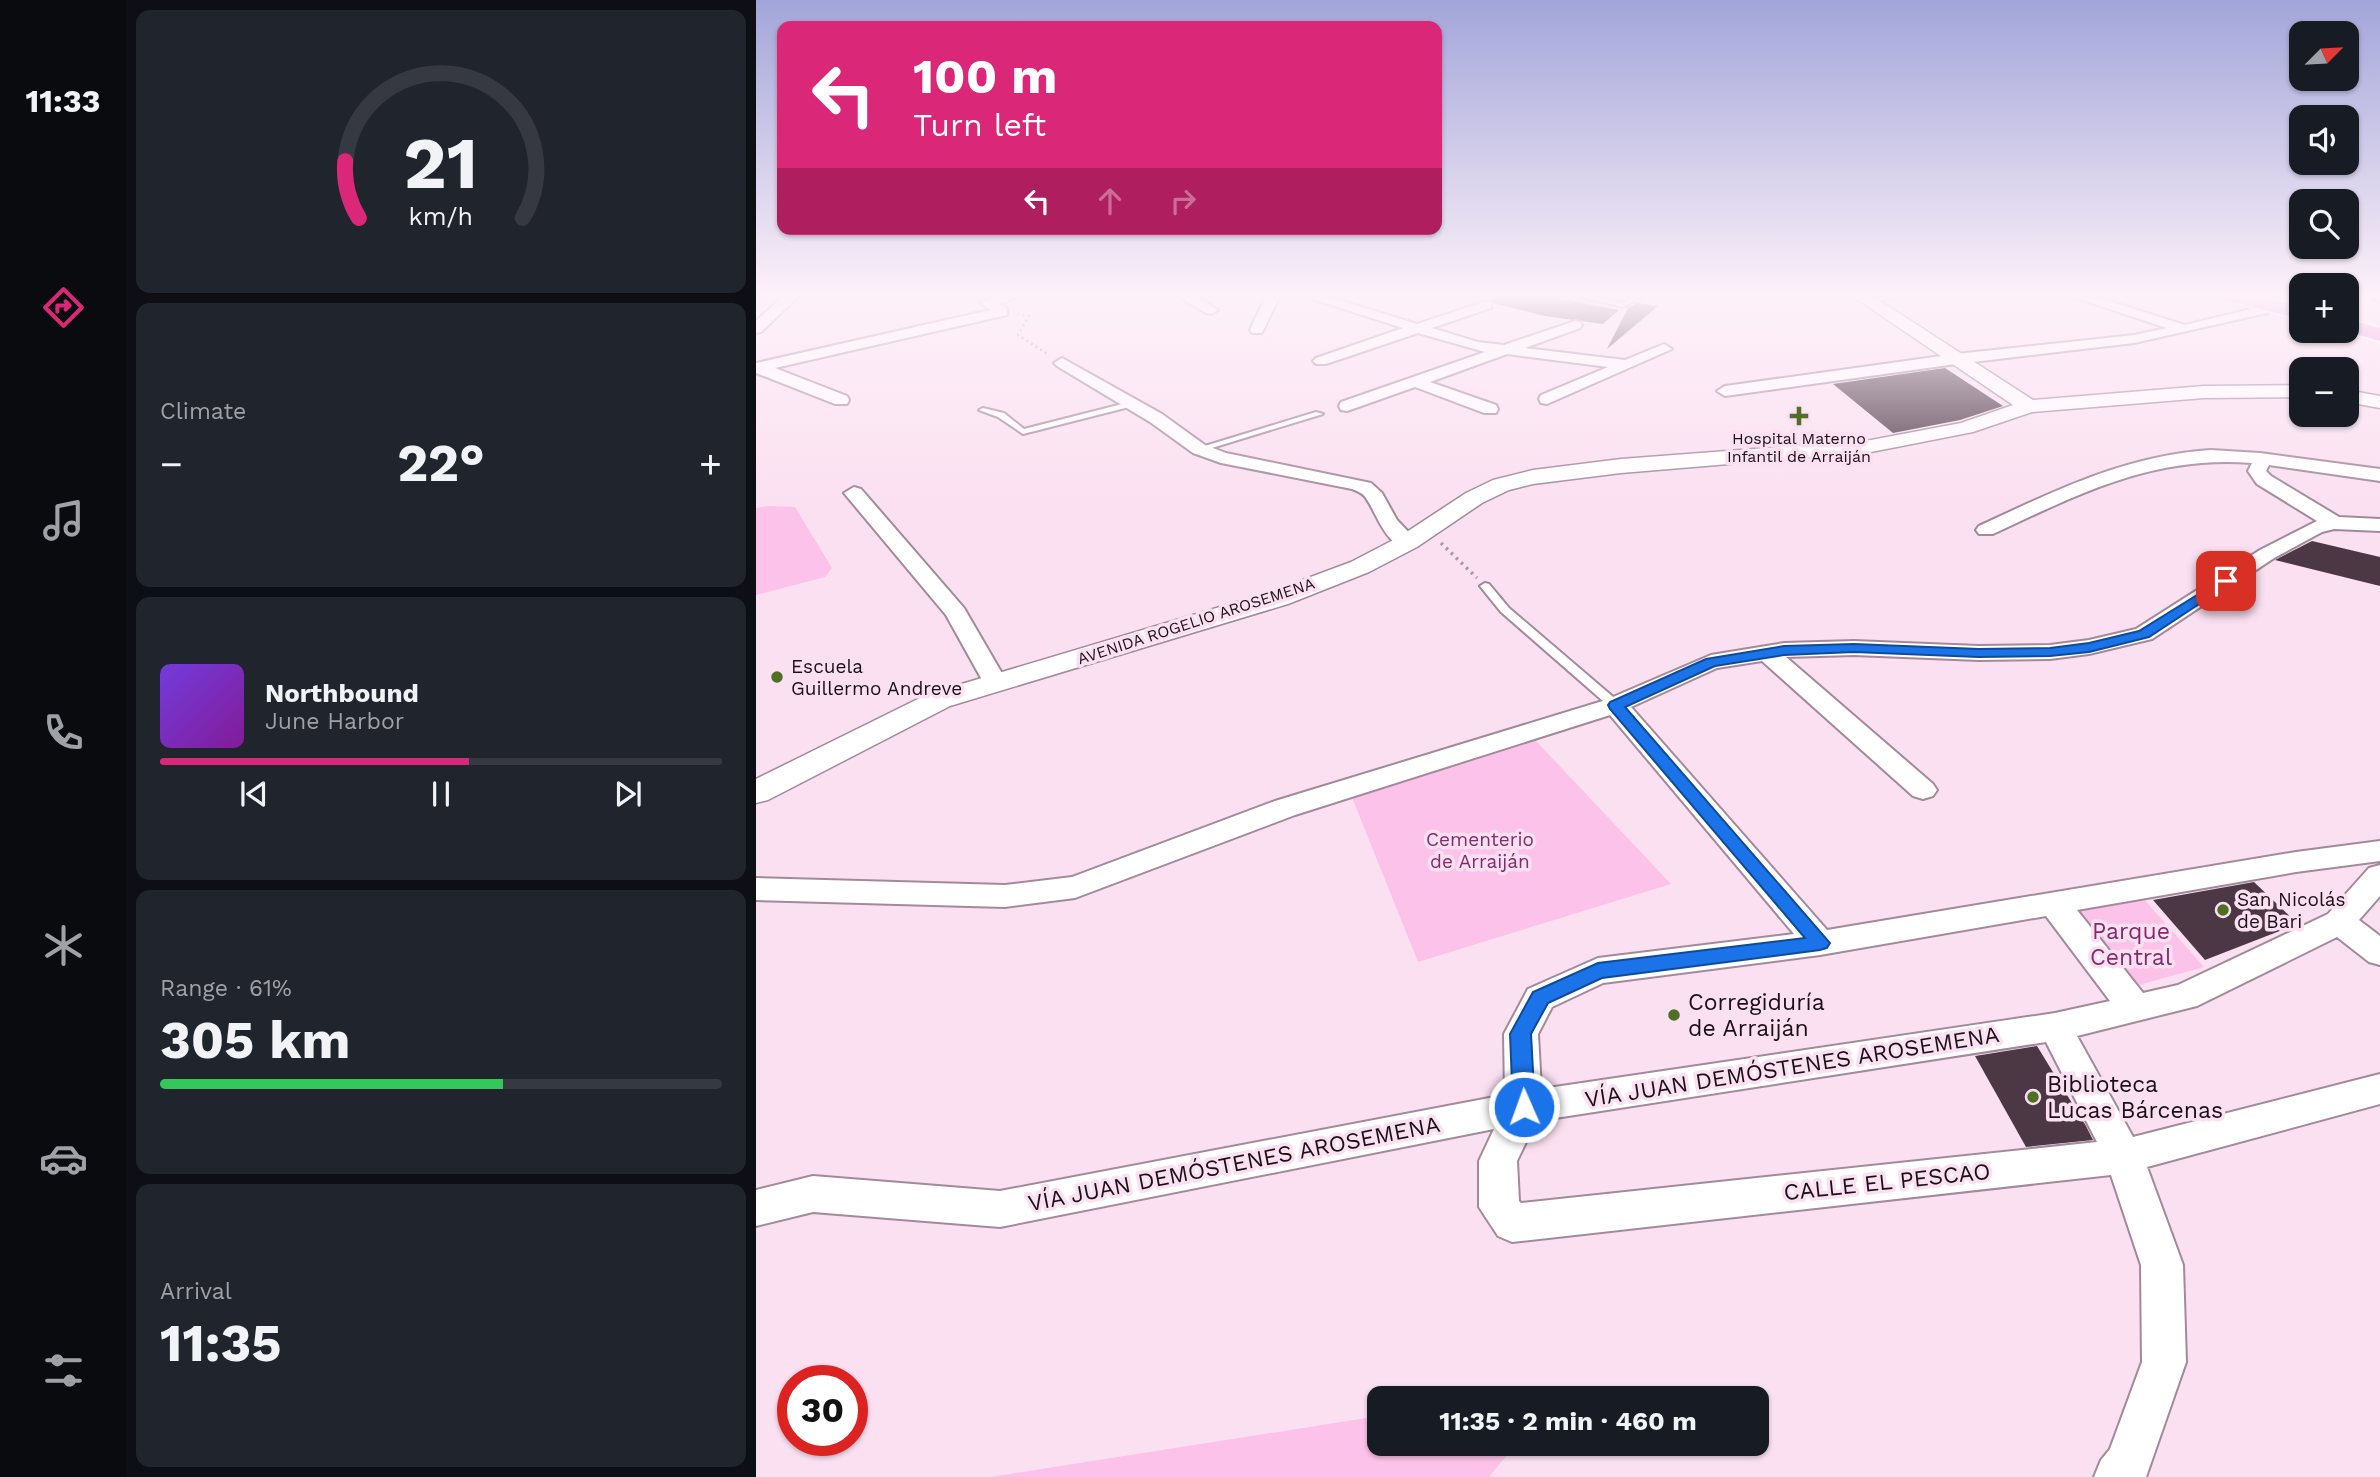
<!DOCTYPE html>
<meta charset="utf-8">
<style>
body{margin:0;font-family:"Work Sans",sans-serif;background:#20242c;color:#f1f3f6;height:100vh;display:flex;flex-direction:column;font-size:26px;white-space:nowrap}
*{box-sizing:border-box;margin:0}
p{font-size:23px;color:#9ea1a6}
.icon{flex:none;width:38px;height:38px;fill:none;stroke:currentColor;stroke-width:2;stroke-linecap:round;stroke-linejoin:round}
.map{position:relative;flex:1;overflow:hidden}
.drawer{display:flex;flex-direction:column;gap:10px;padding:10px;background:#0d0f14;width:630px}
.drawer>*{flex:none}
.top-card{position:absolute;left:21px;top:21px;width:665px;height:214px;border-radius:14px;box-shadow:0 2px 5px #0004;background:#db2777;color:#fff;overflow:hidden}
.needle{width:46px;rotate:66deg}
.fabs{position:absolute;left:1533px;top:21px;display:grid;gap:14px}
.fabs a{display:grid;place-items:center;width:70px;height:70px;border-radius:14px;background:#171b24;box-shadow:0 2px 5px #0004;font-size:35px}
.speed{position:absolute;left:21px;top:1365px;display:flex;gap:14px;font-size:35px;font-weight:700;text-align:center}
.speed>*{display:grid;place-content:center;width:91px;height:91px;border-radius:50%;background:#171b24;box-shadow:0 2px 5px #0004;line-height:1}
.speed .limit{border:10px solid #d22;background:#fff;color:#111}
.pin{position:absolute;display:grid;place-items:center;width:60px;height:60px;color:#fff;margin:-30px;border-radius:14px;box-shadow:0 4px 10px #0006}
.me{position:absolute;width:77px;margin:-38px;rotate:358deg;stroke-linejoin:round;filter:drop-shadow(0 0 5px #0008)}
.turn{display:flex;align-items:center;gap:24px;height:147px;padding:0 21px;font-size:32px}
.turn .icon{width:91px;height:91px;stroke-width:2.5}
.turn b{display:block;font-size:49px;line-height:60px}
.lanes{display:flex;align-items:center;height:66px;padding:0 21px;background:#0003;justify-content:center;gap:35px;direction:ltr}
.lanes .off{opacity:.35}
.big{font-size:52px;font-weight:700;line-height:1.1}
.drawer .widget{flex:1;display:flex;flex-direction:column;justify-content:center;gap:10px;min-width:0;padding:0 24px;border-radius:14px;background:#20242c}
.drawer .dial{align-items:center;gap:0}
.dial svg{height:182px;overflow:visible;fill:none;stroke:#363941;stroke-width:7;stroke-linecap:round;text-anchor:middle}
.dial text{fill:#f1f3f6;stroke:none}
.song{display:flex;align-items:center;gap:21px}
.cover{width:84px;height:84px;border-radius:10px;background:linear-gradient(135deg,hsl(260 70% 55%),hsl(290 70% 35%))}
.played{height:7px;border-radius:4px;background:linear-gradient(90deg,#db2777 55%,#363941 55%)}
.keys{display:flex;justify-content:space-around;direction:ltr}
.heat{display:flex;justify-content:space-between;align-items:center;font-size:38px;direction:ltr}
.charge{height:10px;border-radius:5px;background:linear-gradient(90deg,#34c759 61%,#363941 0)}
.trip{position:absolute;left:611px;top:1386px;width:402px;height:70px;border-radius:14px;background:#171b24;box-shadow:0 2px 5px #0004;font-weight:700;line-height:70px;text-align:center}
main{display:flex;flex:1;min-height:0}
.tabs{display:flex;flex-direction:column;width:126px;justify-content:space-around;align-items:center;background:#090b0e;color:#9ea1a6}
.tabs .icon{width:49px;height:49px}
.tabs .on{color:#db2777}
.tabs b{font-size:32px;color:#f1f3f6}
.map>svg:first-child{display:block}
.green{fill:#fdc2e9}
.building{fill:#4c3745}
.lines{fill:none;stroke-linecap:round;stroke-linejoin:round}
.service-casing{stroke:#a38a9a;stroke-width:4}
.minor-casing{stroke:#a38a9a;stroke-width:4}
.tertiary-casing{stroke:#a38a9a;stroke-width:3}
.trunk-casing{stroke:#fff;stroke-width:4}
.motorway-casing{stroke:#fff;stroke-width:4}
.path-far1{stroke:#ac97a4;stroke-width:2.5;stroke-dasharray:2 3.5;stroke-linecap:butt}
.path{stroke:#ac97a4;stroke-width:3.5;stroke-dasharray:2.5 4.5;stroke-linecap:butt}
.service{fill:#fff;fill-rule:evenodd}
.minor{fill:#fff;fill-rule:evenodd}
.tertiary{fill:#fff;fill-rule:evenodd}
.trunk{fill:#eb8ed0;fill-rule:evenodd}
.motorway{fill:#e671c5;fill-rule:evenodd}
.route{fill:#1a73e8;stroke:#114b97;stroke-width:2}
.poi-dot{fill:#4f6f25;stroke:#fbe0f1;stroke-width:2.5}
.labels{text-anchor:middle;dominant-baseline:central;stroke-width:7;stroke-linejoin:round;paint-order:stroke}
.far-poi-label{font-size:16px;fill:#1a1117;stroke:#fbe0f1}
.far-street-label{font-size:16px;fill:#1a1117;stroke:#fbe0f1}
.poi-label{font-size:19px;fill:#1a1117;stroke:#fbe0f1;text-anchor:start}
.park-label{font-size:19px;fill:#832b6c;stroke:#fbe0f1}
.near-park-label{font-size:23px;fill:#832b6c;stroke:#fbe0f1}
.near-poi-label{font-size:23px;fill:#1a1117;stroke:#fbe0f1;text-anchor:start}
.near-street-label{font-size:23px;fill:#1a1117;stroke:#fbe0f1}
</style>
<main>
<nav class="tabs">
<b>11:33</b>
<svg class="icon on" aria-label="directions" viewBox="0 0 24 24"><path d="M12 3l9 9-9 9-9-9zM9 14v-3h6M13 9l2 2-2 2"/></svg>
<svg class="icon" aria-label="music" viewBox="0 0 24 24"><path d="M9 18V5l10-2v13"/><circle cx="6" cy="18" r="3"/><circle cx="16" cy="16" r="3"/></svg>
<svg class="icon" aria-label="phone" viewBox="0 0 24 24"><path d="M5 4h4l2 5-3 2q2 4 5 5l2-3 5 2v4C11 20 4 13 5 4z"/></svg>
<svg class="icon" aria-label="climate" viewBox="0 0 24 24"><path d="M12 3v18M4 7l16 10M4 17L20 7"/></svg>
<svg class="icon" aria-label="car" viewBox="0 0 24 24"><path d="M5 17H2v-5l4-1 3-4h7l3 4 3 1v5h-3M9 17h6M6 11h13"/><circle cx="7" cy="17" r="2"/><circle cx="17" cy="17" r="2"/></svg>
<svg class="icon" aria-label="filters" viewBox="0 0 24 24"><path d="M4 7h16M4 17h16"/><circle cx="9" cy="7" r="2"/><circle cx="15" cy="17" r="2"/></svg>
</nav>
<section class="drawer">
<div class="widget dial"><svg viewBox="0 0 100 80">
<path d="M14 69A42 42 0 1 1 86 69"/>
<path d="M14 69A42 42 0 0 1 8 44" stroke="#db2777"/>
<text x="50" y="56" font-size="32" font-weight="700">21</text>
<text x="50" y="72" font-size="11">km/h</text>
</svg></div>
<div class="widget"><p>Climate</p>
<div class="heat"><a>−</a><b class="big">22°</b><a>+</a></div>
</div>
<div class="widget">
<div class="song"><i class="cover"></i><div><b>Northbound</b><p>June Harbor</p></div></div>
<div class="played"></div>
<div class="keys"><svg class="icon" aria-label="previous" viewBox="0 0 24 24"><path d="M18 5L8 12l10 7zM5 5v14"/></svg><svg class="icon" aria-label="pause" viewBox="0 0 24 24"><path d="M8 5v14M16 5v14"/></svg><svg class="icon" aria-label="next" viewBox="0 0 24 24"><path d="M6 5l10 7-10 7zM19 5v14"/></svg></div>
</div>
<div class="widget"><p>Range · 61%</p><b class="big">305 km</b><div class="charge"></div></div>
<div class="widget"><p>Arrival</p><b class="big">11:35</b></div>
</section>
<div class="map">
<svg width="1624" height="1477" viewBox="0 0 1624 1477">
<rect width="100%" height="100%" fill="#fbe0f1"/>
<g class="green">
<path d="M12 506 39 507 76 568 69 577 0 595V508Z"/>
<path d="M779 740 915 884 662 962 595 795Z"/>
<path d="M1386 897 1448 967 1361 991 1302 912Z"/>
<path d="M623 1416V1444H760L733 1477H235Z"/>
</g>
<g class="building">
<path d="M735 295H785L863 310 847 324 789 316 738 303Z"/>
<path d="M881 303 902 306 851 349 872 308Z"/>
<path d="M1189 368 1247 406 1204 420 1137 433 1077 384Z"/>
<path d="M1556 541 1624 557V586L1519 560Z"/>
<path d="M1498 882 1542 924 1449 960 1397 900Z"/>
<path d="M1281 1046 1330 1126 1337 1140 1270 1147 1219 1056Z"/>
</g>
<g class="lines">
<defs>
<g id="service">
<path d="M815 295H830L867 303 880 296 885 297 868 307Z"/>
<path d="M1136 295H1160L1111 302 1108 300Z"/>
<path d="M374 402 378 404 377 406 267 434 242 417 223 410 227 408 248 413 268 429Z"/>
<path d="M560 412 567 414 446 451 439 449Z"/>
<path d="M729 583 733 584 753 608 863 702 865 705 863 708H855L745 612 724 586Z"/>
</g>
<g id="minor">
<path d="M29 295H44L5 332 0 333V321Z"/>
<path d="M244 295H268L243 304 251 309V315L19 368 91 396 93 400 91 404H79L0 373V363L234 310 225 303Z"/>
<path d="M420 295H438L462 310 455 314 450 313Z"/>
<path d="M510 295H524L506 333H496L494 330Z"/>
<path d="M544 295H567L661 324 730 301 735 302V308L676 328 722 342 748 345 819 321 824 322 826 325 824 328 769 348 869 360 908 344 916 349 791 404 785 403 783 399 785 395 852 367 751 354 674 382 740 405 742 409 740 413H728L659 387 591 411 585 410 583 406 585 402 729 352 662 333 570 364H560L557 361 560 358 647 328Z"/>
<path d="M1311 295H1334L1429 325 1519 303 1526 307 1524 310 1378 343 1200 364 969 396 961 391 969 386 1200 354 1378 335 1411 328Z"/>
<path d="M306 358 406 414 449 445 470 453 615 483 626 493 641 520 662 542 659 546C631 553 622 515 610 498 607 493 601 491 596 489L465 463 437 453 394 422 301 366 298 363Z"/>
<path d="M1455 450 1504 453 1624 469V481L1513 465 1510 471 1515 476 1583 517 1624 519V531L1578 529 1566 532 1518 558 1396 639 1333 654 1294 659 1223 660 1098 655 1030 657 1177 784 1181 790 1177 796 1167 799 1157 796 1006 661 961 668 875 707 1071 930 1540 852 1624 841V861L1540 872 1321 910 1387 993 1422 985 1572 914 1613 868 1624 865V896L1603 920 1624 936V965L1613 962 1581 937 1441 1006 1321 1036 1377 1137 1624 1074V1104L1391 1167 1427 1265 1430 1362 1390 1477H1338L1345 1460 1354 1449 1386 1362 1385 1265 1355 1175 756 1242 742 1236 723 1207V1161L738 1129 244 1227 57 1212 0 1226V1190L57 1176 244 1191 749 1095 748 1034 772 989 842 958 1038 934 854 715 539 815 319 898 249 907 0 900V878L249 885 316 877 519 801 850 700 955 655 1028 643 1098 641 1223 646 1294 645 1333 640 1380 629 1504 550 1561 521 1501 484 1492 471 1496 463C1397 455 1323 494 1237 534H1223L1220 530 1223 526C1298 491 1371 455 1455 450ZM1290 916 1354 1001 1299 1013 785 1089 782 1034 796 1007 847 983 1064 955ZM1290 1042 1341 1142 765 1203 763 1201 761 1161 780 1121Z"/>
<path d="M98 487 105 489 208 608 251 682 248 687 239 689 230 687 190 615 88 493Z"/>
</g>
<g id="tertiary">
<path d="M1095 295H1115L1277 400 1448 386 1545 385V397L1448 398 1276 412 1217 432 1115 452 865 473 777 484 753 490 726 503 661 547 613 572 532 604 194 706 12 800 0 803V779L172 694 514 592 595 562 643 537 710 493 737 480 777 470 865 459 1115 440 1205 423 1257 405Z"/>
<path d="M1591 390 1624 396V408L1591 402Z"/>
</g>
<g id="trunk">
<path d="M1460 295H1497L1545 307V319L1463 299Z"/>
<path d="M1591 319 1624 328V341L1588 331H1591Z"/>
</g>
<path id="motorway" d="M1611 295H1624V304L1617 302Z"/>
</defs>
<use href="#service" class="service-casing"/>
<use href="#minor" class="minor-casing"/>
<use href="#tertiary" class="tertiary-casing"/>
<use href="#trunk" class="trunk-casing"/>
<use href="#motorway" class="motorway-casing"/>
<path class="path-far1" d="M261 314 273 316 262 335 293 355"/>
<path class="path" d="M685 543 721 578"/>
<use href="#service" class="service"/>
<use href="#minor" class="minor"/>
<use href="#tertiary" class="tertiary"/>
<use href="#trunk" class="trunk"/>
<use href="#motorway" class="motorway"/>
</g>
<linearGradient id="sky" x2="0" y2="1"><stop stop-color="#a2a5d9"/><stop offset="0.59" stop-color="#fdf1f9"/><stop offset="1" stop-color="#fdf1f9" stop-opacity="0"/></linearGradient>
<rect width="1624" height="502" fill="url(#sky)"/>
<path class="route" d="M1470 577 1475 578V583L1393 637 1333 652 1294 656 1223 657 1098 652 1028 655 959 666 869 707 1074 943 1071 948 1064 950 846 978 792 1003 775 1034 779 1107 776 1114 768 1117 760 1114 757 1107 754 1034 777 992 842 963 1049 938 854 709 852 705 854 702 950 659 1028 646 1098 644 1223 649 1294 648 1333 643 1383 631Z"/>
<g class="poi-dot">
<path d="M1039.5 405.5h7v7h7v7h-7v7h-7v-7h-7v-7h7z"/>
<circle cx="21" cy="677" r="7"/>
<circle cx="1467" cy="910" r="7"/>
<circle cx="918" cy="1015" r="7"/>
<circle cx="1277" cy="1097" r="7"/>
</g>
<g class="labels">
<g class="far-poi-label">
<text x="1043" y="438">Hospital Materno<tspan x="1043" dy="18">Infantil de Arraiján</tspan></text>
</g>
<g class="far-street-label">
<text transform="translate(440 621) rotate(-18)">AVENIDA ROGELIO AROSEMENA</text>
</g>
<g class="poi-label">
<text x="35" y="666">Escuela<tspan x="35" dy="22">Guillermo Andreve</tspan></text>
<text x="1481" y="899">San Nicolás<tspan x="1481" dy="22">de Bari</tspan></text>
</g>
<g class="park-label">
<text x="724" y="839">Cementerio<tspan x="724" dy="22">de Arraiján</tspan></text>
</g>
<g class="near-park-label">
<text x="1375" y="931">Parque<tspan x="1375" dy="26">Central</tspan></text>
</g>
<g class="near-poi-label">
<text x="932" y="1002">Corregiduría<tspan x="932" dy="26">de Arraiján</tspan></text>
<text x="1291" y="1084">Biblioteca<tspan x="1291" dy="26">Lucas Bárcenas</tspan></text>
</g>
<g class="near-street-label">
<text transform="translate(1036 1067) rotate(-9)">VÍA JUAN DEMÓSTENES AROSEMENA</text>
<text transform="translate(478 1164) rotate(-11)">VÍA JUAN DEMÓSTENES AROSEMENA</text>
<text transform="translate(1131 1182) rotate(-6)">CALLE EL PESCAO</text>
</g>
</g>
</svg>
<div class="fabs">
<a><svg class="needle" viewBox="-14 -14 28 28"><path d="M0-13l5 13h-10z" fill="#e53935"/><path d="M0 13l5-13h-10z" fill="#9ea1a6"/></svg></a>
<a><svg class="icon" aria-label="sound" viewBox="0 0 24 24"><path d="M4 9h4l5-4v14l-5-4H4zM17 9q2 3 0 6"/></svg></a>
<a><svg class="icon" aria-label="search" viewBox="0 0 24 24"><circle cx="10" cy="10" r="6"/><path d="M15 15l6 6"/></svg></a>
<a>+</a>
<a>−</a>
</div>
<div class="speed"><div class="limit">30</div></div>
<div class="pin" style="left:1470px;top:581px;background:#d93025"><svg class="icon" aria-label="arrive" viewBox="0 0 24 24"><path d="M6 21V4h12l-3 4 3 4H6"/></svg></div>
<svg class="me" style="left:768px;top:1107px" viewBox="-20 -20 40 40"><circle r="17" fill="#1a73e8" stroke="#fff" stroke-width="3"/><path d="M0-11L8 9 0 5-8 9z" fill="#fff"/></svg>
<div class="trip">11:35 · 2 min · 460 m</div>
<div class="top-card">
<div class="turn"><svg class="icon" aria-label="left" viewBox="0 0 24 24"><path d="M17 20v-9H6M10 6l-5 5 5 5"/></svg><div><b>100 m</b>Turn left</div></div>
<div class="lanes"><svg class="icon" aria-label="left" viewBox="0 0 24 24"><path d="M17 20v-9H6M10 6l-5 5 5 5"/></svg><svg class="icon off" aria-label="ahead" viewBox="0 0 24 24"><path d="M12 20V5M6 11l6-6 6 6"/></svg><svg class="icon off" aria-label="right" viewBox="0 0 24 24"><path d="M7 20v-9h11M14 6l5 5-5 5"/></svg></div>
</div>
</div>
</main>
